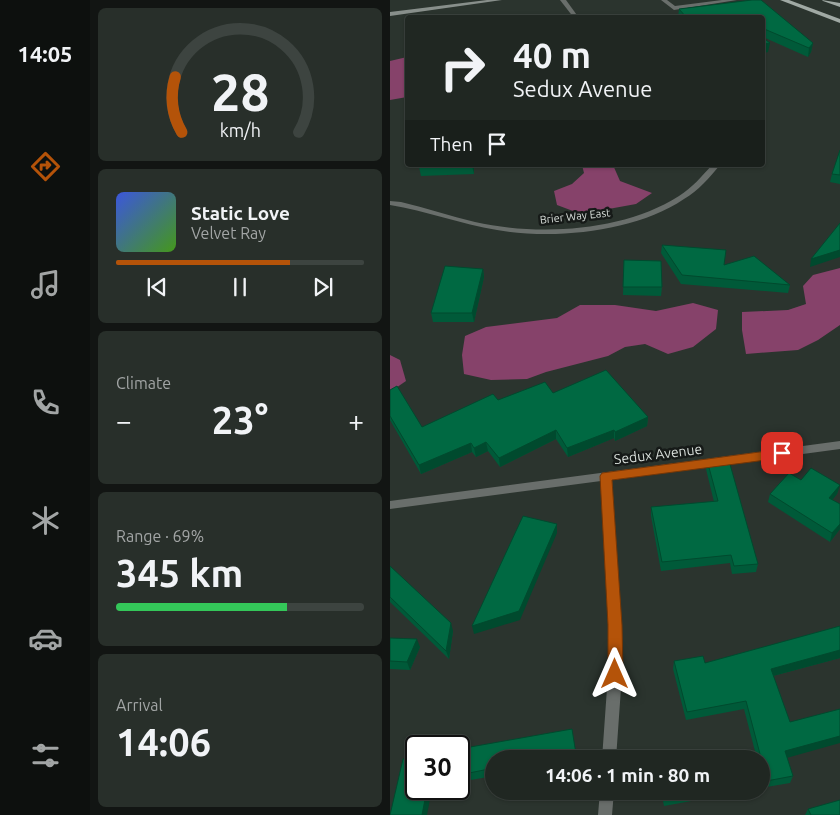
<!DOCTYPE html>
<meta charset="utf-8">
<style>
body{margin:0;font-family:Ubuntu,sans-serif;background:#282f2a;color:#f1f3f6;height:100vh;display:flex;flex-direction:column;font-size:19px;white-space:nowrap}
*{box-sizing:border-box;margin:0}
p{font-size:16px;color:#a2a5a5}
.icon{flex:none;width:28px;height:28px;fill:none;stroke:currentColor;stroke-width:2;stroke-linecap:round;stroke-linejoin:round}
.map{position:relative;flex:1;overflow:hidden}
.drawer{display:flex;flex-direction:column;gap:8px;padding:8px;background:#121513;width:300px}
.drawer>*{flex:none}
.top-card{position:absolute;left:15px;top:15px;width:360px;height:152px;border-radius:5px;box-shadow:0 1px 4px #0004,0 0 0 1px #3d4440;background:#202722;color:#f1f3f6;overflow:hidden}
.speed{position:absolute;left:15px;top:735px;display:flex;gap:10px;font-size:25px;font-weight:700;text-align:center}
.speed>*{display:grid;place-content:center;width:65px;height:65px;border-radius:50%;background:#202722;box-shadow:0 1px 4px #0004,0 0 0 1px #3d4440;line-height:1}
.speed .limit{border:2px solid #111;border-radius:8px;background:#fff;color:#111}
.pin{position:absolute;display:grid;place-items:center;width:42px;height:42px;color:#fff;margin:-21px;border-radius:10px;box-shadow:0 2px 8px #0006}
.me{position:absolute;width:55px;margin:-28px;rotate:0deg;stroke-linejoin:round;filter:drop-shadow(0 0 4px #0008)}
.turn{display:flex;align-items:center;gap:18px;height:105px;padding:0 25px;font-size:22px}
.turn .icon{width:65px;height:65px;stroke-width:2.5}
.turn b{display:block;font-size:35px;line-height:42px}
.then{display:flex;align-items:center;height:48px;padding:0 25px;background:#0003;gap:10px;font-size:19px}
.big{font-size:38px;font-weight:700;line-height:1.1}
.drawer .widget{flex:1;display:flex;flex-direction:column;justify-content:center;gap:8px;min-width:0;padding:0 18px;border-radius:8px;background:#282f2a}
.drawer .dial{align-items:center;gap:0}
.dial svg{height:130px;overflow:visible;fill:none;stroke:#3d4440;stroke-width:7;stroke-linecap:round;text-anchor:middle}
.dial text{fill:#f1f3f6;stroke:none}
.song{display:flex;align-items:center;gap:15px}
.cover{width:60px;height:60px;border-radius:8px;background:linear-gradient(135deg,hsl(230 70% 55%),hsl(100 70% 35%))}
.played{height:5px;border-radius:2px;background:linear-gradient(90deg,#b45309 70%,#3d4440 70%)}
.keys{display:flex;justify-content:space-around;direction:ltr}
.heat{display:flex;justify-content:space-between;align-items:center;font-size:28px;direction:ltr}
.charge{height:8px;border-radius:4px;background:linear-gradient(90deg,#34c759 69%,#3d4440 0)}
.trip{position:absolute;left:95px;top:750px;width:285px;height:50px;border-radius:25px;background:#202722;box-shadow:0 1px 4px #0004,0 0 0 1px #3d4440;font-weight:700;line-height:50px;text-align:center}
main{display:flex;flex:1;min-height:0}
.dock{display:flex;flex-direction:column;width:90px;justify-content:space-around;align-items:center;background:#0d100e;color:#a2a5a5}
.dock .icon{width:35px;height:35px}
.dock .selected{color:#b45309}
.dock b{font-size:22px;color:#f1f3f6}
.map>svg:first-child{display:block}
.forest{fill:#86426a}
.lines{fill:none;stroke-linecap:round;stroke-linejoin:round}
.lane{fill:#696e6b;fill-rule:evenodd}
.street{fill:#696e6b;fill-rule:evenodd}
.secondary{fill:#888f8b;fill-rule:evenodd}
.primary{fill:#a0a9a4;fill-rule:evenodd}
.wall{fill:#005a39}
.shaded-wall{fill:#004a2e}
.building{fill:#006942;stroke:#004a2e}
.route{fill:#b45309;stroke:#753606}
.labels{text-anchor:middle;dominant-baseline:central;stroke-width:5;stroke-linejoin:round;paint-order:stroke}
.far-street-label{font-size:11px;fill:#d9dfdb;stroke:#161a18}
.street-label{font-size:14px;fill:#d9dfdb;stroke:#161a18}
</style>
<main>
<nav class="dock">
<b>14:05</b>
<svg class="icon selected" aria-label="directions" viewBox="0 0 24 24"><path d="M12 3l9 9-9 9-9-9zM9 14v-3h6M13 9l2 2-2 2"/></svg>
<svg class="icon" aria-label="music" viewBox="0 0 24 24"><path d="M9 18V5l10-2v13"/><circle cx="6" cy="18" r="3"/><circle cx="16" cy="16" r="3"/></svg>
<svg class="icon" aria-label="phone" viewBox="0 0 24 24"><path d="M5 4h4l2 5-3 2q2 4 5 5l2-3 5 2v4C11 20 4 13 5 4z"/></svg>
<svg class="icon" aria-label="climate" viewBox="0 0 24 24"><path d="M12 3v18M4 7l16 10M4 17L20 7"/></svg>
<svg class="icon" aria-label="car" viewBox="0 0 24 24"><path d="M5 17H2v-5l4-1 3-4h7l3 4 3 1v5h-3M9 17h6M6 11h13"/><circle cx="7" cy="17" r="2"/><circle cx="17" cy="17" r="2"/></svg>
<svg class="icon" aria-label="filters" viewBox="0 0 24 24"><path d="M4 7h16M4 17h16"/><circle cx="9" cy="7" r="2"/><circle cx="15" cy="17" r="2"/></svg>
</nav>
<section class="drawer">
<div class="widget dial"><svg viewBox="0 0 100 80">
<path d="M14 69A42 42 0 1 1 86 69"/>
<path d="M14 69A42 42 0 0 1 10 35" stroke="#b45309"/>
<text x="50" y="56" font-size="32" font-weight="700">28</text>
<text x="50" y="72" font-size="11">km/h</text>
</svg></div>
<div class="widget">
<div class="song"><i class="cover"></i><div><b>Static Love</b><p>Velvet Ray</p></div></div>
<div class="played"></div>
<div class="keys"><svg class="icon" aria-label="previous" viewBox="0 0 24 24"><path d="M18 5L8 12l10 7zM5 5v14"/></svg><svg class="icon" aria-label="pause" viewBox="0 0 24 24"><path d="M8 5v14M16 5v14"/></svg><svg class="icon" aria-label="next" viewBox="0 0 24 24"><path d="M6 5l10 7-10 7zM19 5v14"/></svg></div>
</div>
<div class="widget"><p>Climate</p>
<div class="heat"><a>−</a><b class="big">23°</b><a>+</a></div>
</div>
<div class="widget"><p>Range · 69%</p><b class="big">345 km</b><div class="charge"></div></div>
<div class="widget"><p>Arrival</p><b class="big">14:06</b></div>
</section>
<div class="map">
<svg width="450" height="815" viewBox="0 0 450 815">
<rect width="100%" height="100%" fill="#2b342e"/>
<g class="forest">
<path d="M17 57V97L0 100V61Z"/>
<path d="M192 165H223L230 181 262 193 246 204 191 214 167 205 164 191 182 184 194 173Z"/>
<path d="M450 268V325L428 340 408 350 356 354 352 330V312L398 310 416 304 413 286 423 275Z"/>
<path d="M303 303 328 310 326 329 303 347 278 354 255 344 235 347 218 356 156 372 137 379 101 380 74 374 72 355 75 336 96 327 167 318 190 305H225L266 311Z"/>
<path d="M0 355 10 360 16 381 0 392Z"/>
</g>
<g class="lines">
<path class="lane" d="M271 0H277L285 6 332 0H347L284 10Z"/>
<g class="street">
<path d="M170 0H176L189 18H184Z"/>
<path d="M322 165H330C320 177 308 191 294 199 245 232 165 240 107 230 71 224 36 211 0 205V201L11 202C36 208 60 216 85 222 148 236 233 232 289 196 302 188 312 176 322 165Z"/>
<path d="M450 441V449L222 480 231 625 232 674 226 759H212L218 674 219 625 211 481 0 509V501Z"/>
<path d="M210 791H224L222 815H208Z"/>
</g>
<path class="secondary" d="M97 0H112L0 16V12Z"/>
<g class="primary">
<path d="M390 0H399L450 19V23Z"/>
<path d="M432 0 450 3V7L433 1Z"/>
</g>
</g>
<g class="wall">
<path d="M362 0 423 43 421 52 418 57 373 37 378 52 372 53V18H288L289 9Z"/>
<path d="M450 150V184L440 182 442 174Z"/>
<path d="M84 165V174L31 176 29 167Z"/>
<path d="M272 245 334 265 400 285 398 293 291 284 271 253Z"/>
<path d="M234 260 272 287 271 296 233 295Z"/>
<path d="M93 269 94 277 84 322H43L41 313Z"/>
<path d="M0 390 32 427 108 400 163 393 258 417 257 426 225 441 224 438 178 457 166 439 110 467 98 451 86 457 82 452 31 474 0 420Z"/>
<path d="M317 460 368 564 366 572 342 574 340 563 271 571 261 516V507L324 502 316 469Z"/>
<path d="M411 480 450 485 447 494 442 500 450 504V529L440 542 378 502 380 494Z"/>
<path d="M0 566 63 631 59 659 0 602Z"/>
<path d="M450 626V658L383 676 397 757 403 776 400 783 371 788V759L366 755 354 709 296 720 283 669 284 661 315 663Z"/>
<path d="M0 638 30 647 20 670 0 669Z"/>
<path d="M69 749 186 754V759H104V776L69 782Z"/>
<path d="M271 791H356L274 806Z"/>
<path d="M418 809 450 815H415Z"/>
</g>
<g class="shaded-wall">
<path d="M380 43 378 52 372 53V44Z"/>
<path d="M423 43 421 52 418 57 419 48Z"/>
<path d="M82 165H84V174L82 166Z"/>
<path d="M450 250V257L420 267 421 259Z"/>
<path d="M93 269 94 277 84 322 82 313Z"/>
<path d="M258 417 257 426 225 441V432Z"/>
<path d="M166 430V439L110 467 109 458Z"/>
<path d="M224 430V438L178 457 177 448Z"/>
<path d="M96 442 98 451 86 457 84 448Z"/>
<path d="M81 443 82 452 31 474 29 465Z"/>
<path d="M450 485 447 494 437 507 439 498Z"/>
<path d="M167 524V533L130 620 84 634 82 626Z"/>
<path d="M450 524V529L440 542 442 533Z"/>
<path d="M61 623 63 631 59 659 56 651Z"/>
<path d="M27 639 30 647 20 670 17 662Z"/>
<path d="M450 650V658L379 677 381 669Z"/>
<path d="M450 736V743L393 759 395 751Z"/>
<path d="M37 789H42L37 815H32Z"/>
</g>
<g class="building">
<path d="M362 0H371L423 43 419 48 372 28V18H297L289 9Z"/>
<path d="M372 37 380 43 372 44Z"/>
<path d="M450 150V175L442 174Z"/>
<path d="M30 165H82L29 167Z"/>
<path d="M450 223V250L421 259Z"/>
<path d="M272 245 336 250 334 265 364 256 400 285 292 275Z"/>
<path d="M234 260 271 261 272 287H233Z"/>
<path d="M55 266 93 269 82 313H41Z"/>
<path d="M216 370 258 417 225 432 224 430 177 448 166 430 109 458 96 442 84 448 81 443 29 465 0 416V390L7 386 32 427 103 394 108 400 155 382 163 393Z"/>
<path d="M338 457 368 564 344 566 341 555 272 562 261 507 328 501 317 460Z"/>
<path d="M421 468 450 485 439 498 450 504V524L442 533 380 494 399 473 411 480Z"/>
<path d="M133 516 167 524 129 611 82 626Z"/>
<path d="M0 566 61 623 56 651 0 597Z"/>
<path d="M450 626V650L381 669 400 722 450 709V736L395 751 403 776 371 782V759H342L370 754 356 701 297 712 284 661 313 656 315 663Z"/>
<path d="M0 638 27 639 17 662 0 661Z"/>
<path d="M182 729 186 754 157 759H104V768L69 775V749Z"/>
<path d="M26 757V789H37L32 815H0L13 759Z"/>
<path d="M274 791H320L275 799Z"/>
<path d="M450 800V815H421L418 809Z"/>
</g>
<path class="route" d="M392 449 397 453 392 458 222 480 232 625 233 674 231 679 225 681 220 679 218 674V625L210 476 212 473Z"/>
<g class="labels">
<g class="far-street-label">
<text transform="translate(185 216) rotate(-6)">Brier Way East</text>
</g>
<g class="street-label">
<text transform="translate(268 454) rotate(-7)">Sedux Avenue</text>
</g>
</g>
</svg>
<div class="speed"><div class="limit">30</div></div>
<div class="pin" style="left:392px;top:453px;background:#d93025"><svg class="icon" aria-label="arrive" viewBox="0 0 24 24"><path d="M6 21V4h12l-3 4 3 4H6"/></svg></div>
<svg class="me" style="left:225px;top:674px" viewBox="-20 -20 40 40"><path d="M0-17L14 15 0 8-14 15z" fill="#b45309" stroke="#fff" stroke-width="4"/></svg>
<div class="trip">14:06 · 1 min · 80 m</div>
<div class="top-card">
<div class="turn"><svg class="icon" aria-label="right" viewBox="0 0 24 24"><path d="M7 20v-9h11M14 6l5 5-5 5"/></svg><div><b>40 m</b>Sedux Avenue</div></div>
<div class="then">Then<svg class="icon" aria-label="arrive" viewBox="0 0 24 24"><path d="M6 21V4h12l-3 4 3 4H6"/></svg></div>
</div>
</div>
</main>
